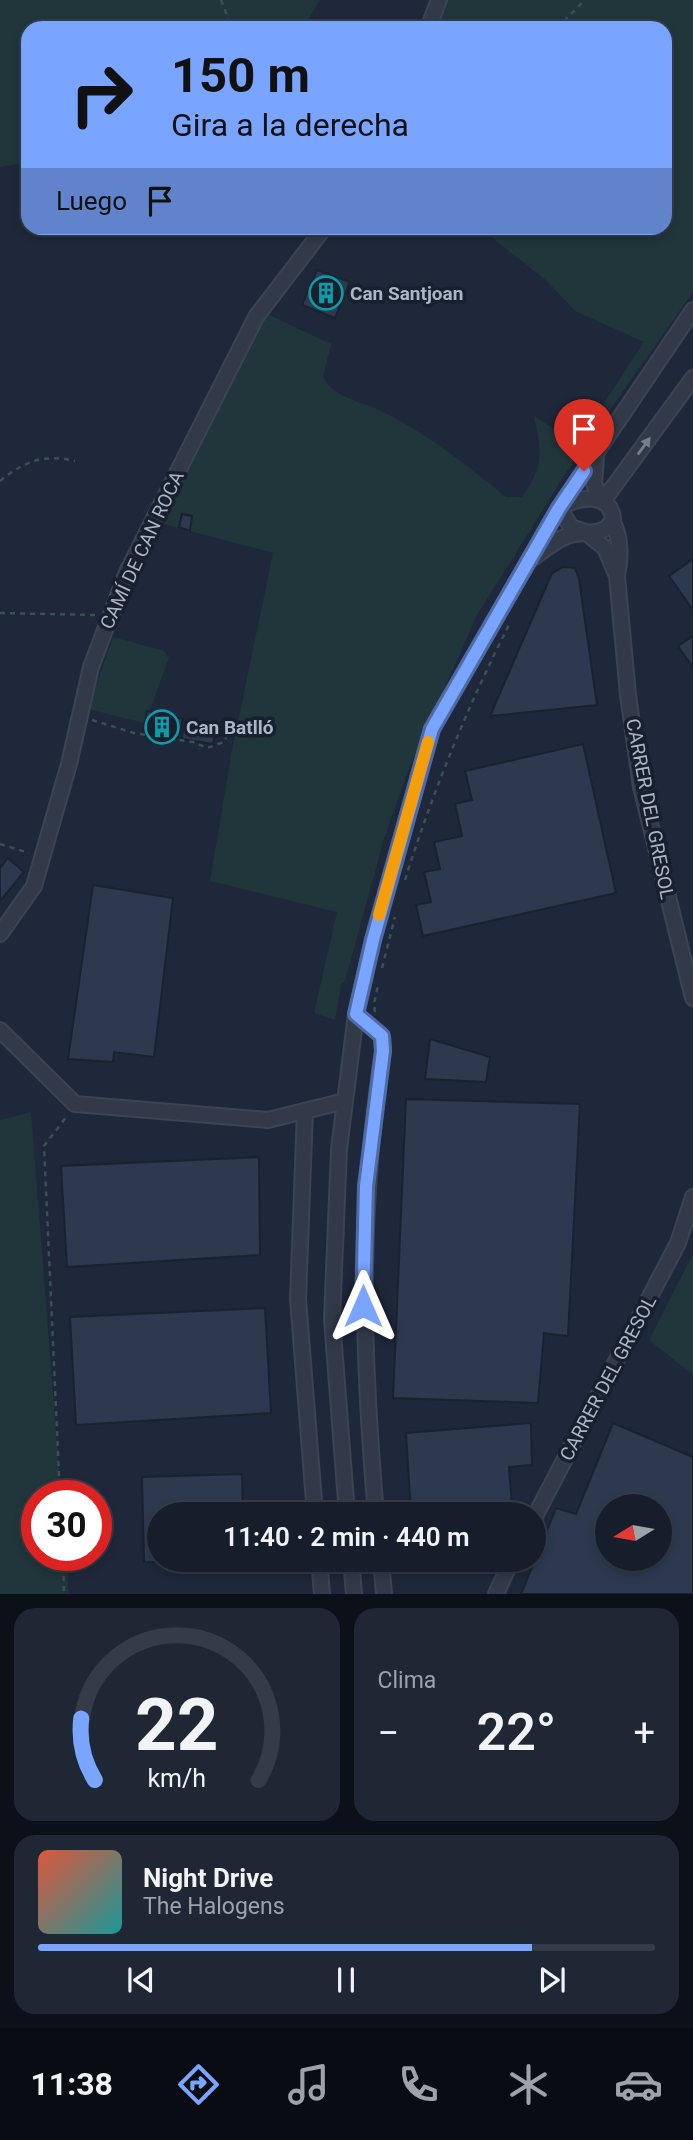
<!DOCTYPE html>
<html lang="es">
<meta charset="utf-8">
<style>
body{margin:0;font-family:Roboto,sans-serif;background:#1f2734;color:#f1f3f6;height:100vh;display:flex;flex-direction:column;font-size:26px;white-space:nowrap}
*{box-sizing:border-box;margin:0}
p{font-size:23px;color:#9ea2a9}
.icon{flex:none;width:38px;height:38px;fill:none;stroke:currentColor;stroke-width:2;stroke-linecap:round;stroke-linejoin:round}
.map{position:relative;height:1594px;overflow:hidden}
.sheet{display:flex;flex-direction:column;gap:14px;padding:14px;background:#0c1018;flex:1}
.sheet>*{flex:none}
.top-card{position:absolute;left:21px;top:21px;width:651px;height:214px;border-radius:21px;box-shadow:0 4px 10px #0003,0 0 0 2px #353c48;background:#79a4ff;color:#111;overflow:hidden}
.needle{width:46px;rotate:259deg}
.controls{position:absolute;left:595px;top:1494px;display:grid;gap:14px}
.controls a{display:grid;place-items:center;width:77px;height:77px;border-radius:50%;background:#161e2c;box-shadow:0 4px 10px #0003,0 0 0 2px #353c48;font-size:35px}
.speed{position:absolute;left:21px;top:1480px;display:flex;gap:14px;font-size:35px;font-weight:700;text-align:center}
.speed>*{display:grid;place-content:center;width:91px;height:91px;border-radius:50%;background:#161e2c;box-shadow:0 4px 10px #0003,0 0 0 2px #353c48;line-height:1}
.speed .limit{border:10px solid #d22;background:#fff;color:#111}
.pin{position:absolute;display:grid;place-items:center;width:60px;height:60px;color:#fff;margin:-72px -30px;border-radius:50% 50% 50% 0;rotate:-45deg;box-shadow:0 0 7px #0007}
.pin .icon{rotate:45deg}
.me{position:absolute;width:77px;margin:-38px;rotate:0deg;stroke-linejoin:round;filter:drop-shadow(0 0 5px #0008)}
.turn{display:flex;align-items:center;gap:24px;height:147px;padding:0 35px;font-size:32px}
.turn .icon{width:91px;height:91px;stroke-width:2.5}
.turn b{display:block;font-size:49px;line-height:60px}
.then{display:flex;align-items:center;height:66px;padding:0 35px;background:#0003;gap:14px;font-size:26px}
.big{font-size:52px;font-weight:600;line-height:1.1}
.sheet .widget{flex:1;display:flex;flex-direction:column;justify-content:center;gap:10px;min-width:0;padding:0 24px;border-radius:21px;background:#1f2734}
.sheet .dial{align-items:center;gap:0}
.dial svg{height:182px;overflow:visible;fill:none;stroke:#353c48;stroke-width:7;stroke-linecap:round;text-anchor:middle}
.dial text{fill:#f1f3f6;stroke:none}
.song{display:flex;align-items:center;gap:21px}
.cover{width:84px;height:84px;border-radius:10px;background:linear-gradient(135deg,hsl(10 70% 55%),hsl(180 70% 35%))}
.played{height:7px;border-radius:4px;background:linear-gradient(90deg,#79a4ff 80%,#353c48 80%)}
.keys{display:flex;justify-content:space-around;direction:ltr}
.heat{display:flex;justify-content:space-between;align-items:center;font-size:38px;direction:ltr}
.sheet .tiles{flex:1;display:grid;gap:14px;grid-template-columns:1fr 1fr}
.widget:last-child{grid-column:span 2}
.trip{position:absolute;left:147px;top:1502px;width:399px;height:70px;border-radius:35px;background:#161e2c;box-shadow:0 4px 10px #0003,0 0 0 2px #353c48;font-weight:600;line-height:70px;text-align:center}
.tabs{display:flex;height:112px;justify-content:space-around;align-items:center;background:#090c12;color:#9ea2a9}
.tabs .icon{width:49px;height:49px}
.tabs .selected{color:#79a4ff}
.tabs b{font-size:32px;color:#f1f3f6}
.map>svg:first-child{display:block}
.green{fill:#20363b}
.building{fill:#2d394f;stroke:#192231;stroke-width:2;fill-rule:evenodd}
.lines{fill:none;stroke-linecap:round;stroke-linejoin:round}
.minor-casing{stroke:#3b4454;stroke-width:18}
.path{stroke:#395054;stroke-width:2.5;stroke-dasharray:5 5;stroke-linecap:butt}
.minor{stroke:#323a4a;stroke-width:14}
.oneway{fill:#757e8f}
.route-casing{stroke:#4f6ba6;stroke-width:18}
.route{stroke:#79a4ff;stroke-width:12}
.slow{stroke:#f59e0b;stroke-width:12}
.labels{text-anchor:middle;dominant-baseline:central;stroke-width:7;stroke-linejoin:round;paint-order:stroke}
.poi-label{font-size:19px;font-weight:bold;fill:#acb5c7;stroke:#18202f;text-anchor:start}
.street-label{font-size:19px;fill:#acb5c7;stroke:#18202f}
</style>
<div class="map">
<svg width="693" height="1594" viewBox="0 0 693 1594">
<rect width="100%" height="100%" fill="#1e283a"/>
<g class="green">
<path d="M0 0H320L303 28H28V162L0 167Z"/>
<path d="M443 0H693V292L569 468 477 615 408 771 384 839 345 981 341 984 335 1020 314 1013 337 912 210 881 231 755 273 553 156 522 171 502 251 339 267 314 331 344 323 377C332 395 354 400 372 407 421 428 465 464 506 497H522C544 466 542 452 534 416L556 430 568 445 576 446 644 342 575 311 547 281 480 228H665V28H433Z"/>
<path d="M113 637 164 651 169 658 145 723 88 709Z"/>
<path d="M31 1112 61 1496H37V1556H66L69 1594H0V1120Z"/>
<path d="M693 1254V1375L649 1340Z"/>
</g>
<g class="building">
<path d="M317 270 350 282 335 318 302 305Z"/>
<path d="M182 514 192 516 190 531 179 527Z"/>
<path d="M693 559V610L669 576Z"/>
<path d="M563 567 575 568 579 579 597 705 490 716 552 573Z"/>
<path d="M693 636V668L678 646Z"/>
<path d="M147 711 183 719 178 738 143 731Z"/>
<path d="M183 730 215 733 213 744 182 739Z"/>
<path d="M583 744 616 893 423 936 416 905 431 902 424 872 440 869 434 842 462 836 455 804 472 800 465 771Z"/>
<path d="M8 858 24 872 0 901V868Z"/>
<path d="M93 885 173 898 154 1057 114 1052 113 1062 68 1059Z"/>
<path d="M430 1039 490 1057 486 1082 425 1079Z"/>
<path d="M406 1099 580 1104 568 1336 544 1333 538 1403 393 1398Z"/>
<path d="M259 1157 260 1255 67 1267 61 1166Z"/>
<path d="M265 1308 271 1413 76 1425 70 1317Z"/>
<path d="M531 1423 532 1465 509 1467 512 1507 487 1510V1514H411L406 1433Z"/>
<path d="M613 1423 693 1457V1594H521L556 1508 576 1514ZM607 1507H660V1559H607Z"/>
<path d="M242 1474 243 1514H159V1562H144L142 1477Z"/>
</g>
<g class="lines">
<defs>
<g id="minor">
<path d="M428 28 439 0"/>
<path d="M596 458 594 484 603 501 693 378"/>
<path d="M612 521C621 536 621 558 617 575"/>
<path d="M533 558C544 550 554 541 567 536 583 530 605 538 613 519 611 491 576 497 559 508L571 527 585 532 605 548 617 576 628 695 641 787 693 998"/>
<path d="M0 934 34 886 69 764 91 667 127 572 256 317 324 228"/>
<path d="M356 1014 382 1036 383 1051C358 1212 362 1352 376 1514"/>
<path d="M0 1030 75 1104 268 1120 345 1101"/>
<path d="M305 1111 298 1299 315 1514"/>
<path d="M347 1514 332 1319 339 1149 356 1014 373 939 432 729 559 508 693 310"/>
<path d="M534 1518 678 1243 693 1197"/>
<path d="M319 1559 322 1594"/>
<path d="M351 1559 354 1594"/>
<path d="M381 1559 384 1594"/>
<path d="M496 1594 512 1559"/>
</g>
</defs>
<use href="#minor" class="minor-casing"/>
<g class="path">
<path d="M221 0 232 28"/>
<path d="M557 28 585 0"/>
<path d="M0 481C24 461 44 454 75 461"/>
<path d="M0 613 95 615"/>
<path d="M92 720 134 733 193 742 207 748 224 742 229 730 227 719"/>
<path d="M0 844 29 853"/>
<path d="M405 880C433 791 468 705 511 621"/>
<path d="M382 968 395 917"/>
<path d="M375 1012 374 1004 378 985"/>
<path d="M60 1496 44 1146 67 1116"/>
<path d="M63 1556 64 1594"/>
</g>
<use href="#minor" class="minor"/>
</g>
<defs><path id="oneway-solid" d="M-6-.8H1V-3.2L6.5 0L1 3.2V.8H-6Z" transform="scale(1.75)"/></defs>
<use class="oneway" href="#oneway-solid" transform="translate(644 446) rotate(-54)"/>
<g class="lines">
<defs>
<path id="route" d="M363 1306 366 1186 383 1051 382 1036 356 1014 373 940 432 729 559 508 584 471"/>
</defs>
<use href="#route" class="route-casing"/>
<use href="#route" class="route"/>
<path class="slow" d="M379 915 428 742"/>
</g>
<defs>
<symbol id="building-ring" viewBox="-11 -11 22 22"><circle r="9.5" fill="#18202f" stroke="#0f9aa8" stroke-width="1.5"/><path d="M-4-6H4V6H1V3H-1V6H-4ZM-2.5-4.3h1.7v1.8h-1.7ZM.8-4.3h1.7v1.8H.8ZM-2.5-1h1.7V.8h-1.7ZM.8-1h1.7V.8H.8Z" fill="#0f9aa8"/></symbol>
</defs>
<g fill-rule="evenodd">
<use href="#building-ring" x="307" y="274" width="38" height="38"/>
<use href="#building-ring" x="143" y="708" width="38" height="38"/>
</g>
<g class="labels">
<g class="poi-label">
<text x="350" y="293">Can Santjoan</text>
<text x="186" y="727">Can Batlló</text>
</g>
<g class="street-label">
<text transform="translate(142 550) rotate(-65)">CAMÍ DE CAN ROCA</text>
<text transform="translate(650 809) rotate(79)">CARRER DEL GRESOL</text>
<text transform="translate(608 1378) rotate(-62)">CARRER DEL GRESOL</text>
</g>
</g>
</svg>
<div class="controls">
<a><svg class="needle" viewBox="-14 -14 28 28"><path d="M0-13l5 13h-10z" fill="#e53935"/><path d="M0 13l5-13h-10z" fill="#9ea2a9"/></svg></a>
</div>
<div class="speed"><div class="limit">30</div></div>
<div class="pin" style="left:584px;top:471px;background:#d93025"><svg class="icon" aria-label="arrive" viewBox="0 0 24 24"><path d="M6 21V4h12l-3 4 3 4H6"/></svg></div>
<svg class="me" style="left:363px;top:1306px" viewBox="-20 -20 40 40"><path d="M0-17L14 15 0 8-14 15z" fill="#79a4ff" stroke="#fff" stroke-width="4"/></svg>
<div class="trip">11:40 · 2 min · 440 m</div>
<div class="top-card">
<div class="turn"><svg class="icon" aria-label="right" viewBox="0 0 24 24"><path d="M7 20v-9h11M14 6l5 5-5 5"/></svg><div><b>150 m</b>Gira a la derecha</div></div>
<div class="then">Luego<svg class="icon" aria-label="arrive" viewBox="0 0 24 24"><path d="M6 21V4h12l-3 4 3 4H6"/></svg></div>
</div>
</div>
<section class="sheet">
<div class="tiles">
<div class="widget dial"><svg viewBox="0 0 100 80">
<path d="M14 69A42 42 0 1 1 86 69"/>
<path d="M14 69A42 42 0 0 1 8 42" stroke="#79a4ff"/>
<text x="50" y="56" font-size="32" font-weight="700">22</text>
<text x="50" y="72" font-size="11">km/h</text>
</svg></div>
<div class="widget"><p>Clima</p>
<div class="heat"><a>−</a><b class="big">22°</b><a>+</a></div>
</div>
<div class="widget">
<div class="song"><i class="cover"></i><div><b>Night Drive</b><p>The Halogens</p></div></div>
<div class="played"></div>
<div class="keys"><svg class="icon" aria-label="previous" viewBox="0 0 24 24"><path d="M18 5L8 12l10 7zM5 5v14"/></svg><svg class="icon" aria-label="pause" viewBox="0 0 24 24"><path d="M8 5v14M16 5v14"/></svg><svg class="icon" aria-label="next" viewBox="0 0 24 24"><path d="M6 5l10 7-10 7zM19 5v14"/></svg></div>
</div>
</div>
</section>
<nav class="tabs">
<b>11:38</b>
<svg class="icon selected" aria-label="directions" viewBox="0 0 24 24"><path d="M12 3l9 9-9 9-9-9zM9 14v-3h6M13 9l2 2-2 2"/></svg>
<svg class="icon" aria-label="music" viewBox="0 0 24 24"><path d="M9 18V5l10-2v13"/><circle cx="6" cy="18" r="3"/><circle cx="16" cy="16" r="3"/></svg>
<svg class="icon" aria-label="phone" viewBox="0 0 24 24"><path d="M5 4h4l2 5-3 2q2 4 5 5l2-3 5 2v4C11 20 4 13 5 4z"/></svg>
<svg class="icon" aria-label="climate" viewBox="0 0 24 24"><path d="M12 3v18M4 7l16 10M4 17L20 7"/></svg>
<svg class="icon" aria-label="car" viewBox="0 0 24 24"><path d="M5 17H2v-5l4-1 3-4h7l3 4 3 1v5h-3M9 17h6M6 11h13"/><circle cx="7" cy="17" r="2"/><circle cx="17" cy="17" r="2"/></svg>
</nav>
